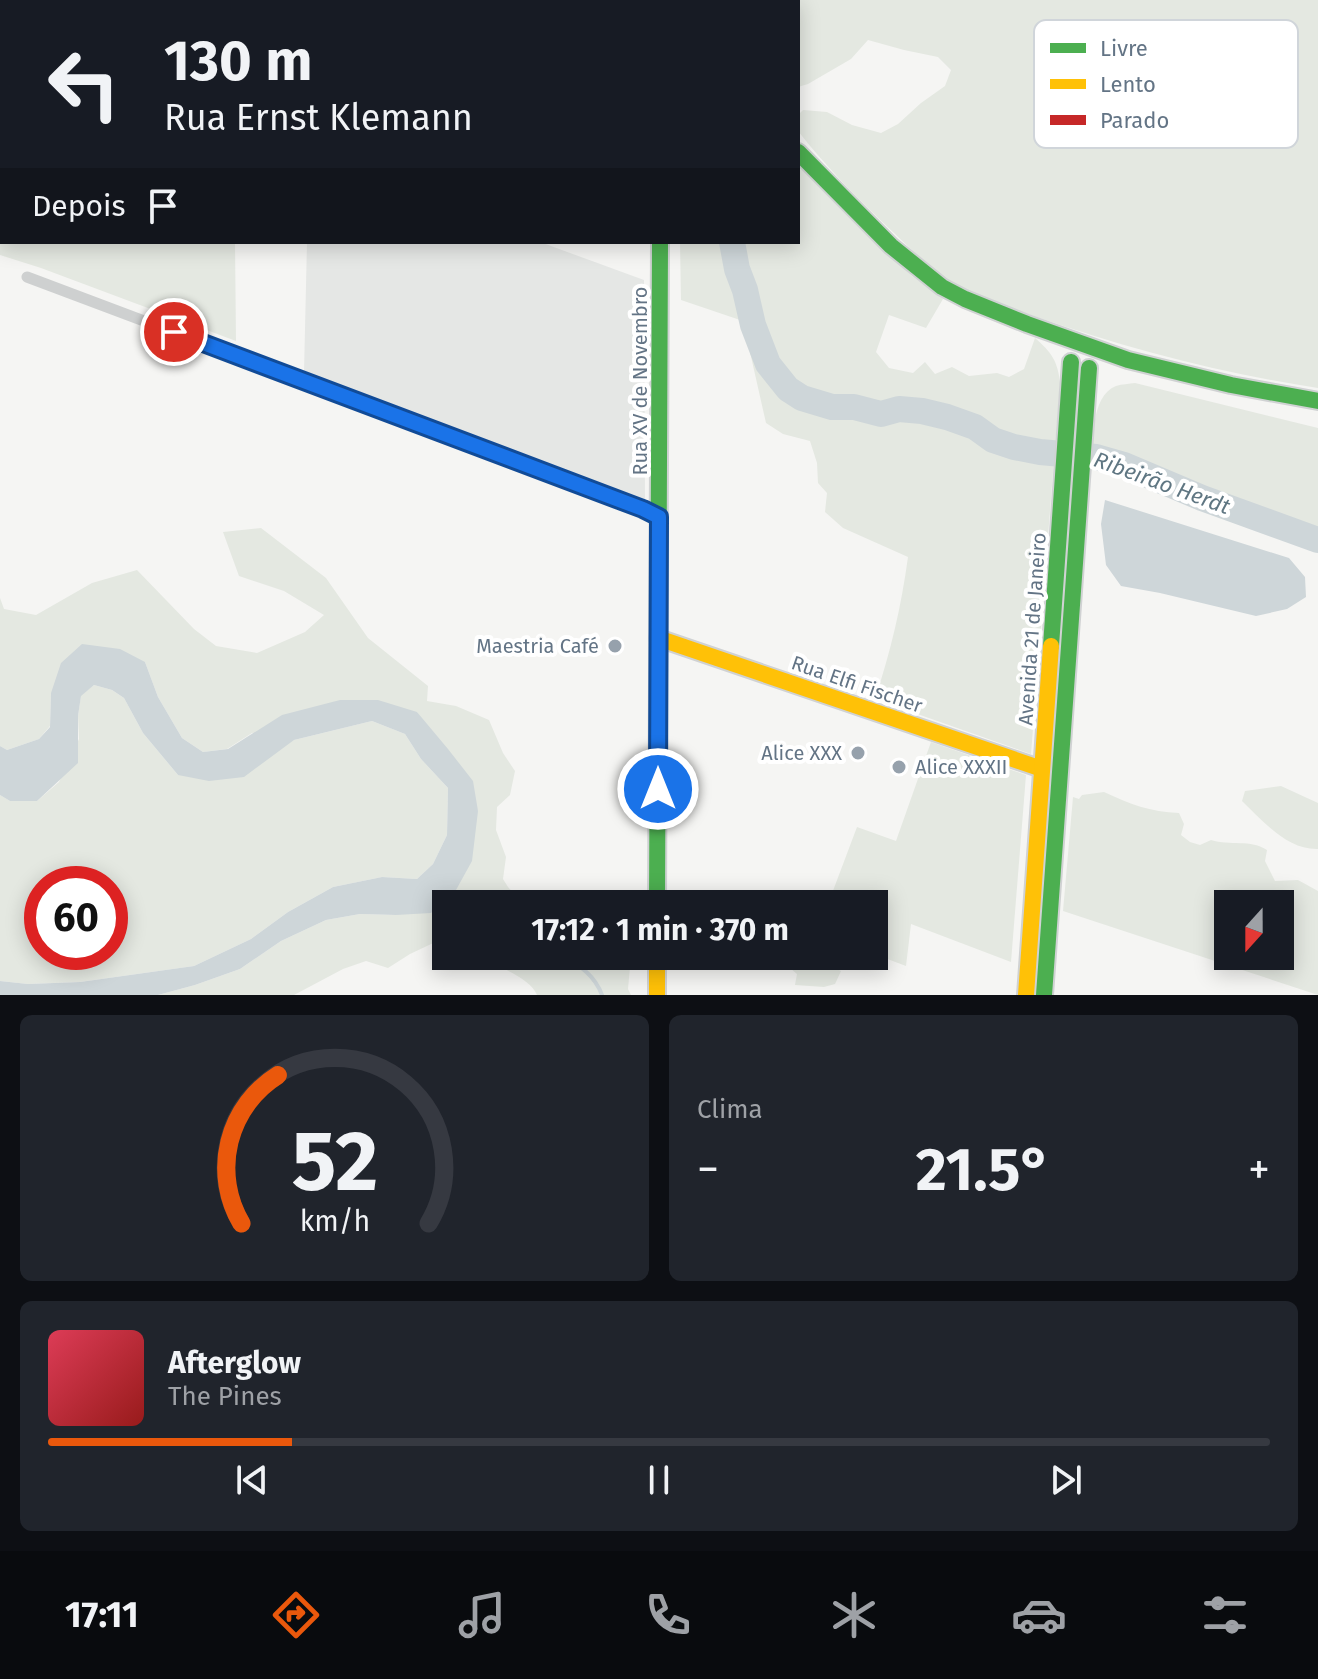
<!DOCTYPE html>
<html lang="pt">
<meta charset="utf-8">
<style>
body{margin:0;font-family:"Fira Sans",sans-serif;background:#20242c;color:#f1f3f6;height:100vh;display:flex;flex-direction:column;font-size:30px;white-space:nowrap}
*{box-sizing:border-box;margin:0}
p{font-size:26px;color:#9ea1a6}
.icon{flex:none;width:44px;height:44px;fill:none;stroke:currentColor;stroke-width:2;stroke-linecap:round;stroke-linejoin:round}
.map{position:relative;height:995px;overflow:hidden}
.details{display:flex;flex-direction:column;gap:20px;padding:20px;background:#0d0f14;flex:1}
.details>*{flex:none}
.hud{position:absolute;left:0px;top:0px;width:800px;height:244px;box-shadow:0 4px 20px #0003;background:#171b24;color:#f1f3f6;overflow:hidden}
.needle{width:52px;rotate:201deg}
.tools{position:absolute;left:1214px;top:890px;display:grid;gap:16px}
.tools a{display:grid;place-items:center;width:80px;height:80px;border-radius:0px;background:#171b24;box-shadow:0 4px 20px #0003;font-size:40px}
.speed{position:absolute;left:24px;top:866px;display:flex;gap:16px;font-size:40px;font-weight:700;text-align:center}
.speed>*{display:grid;place-content:center;width:104px;height:104px;border-radius:50%;background:#171b24;box-shadow:0 4px 20px #0003;line-height:1}
.speed .limit{border:12px solid #d22;background:#fff;color:#111}
.pin{position:absolute;display:grid;place-items:center;width:68px;height:68px;color:#fff;margin:-34px;border:4px solid #fff;border-radius:50%;box-shadow:0 2px 8px #0007}
.me{position:absolute;width:88px;margin:-44px;rotate:0deg;stroke-linejoin:round;filter:drop-shadow(0 0 6px #0008)}
.turn{display:flex;align-items:center;gap:28px;height:168px;padding:0 32px;font-size:36px}
.turn .icon{width:104px;height:104px;stroke-width:2.5}
.turn b{display:block;font-size:56px;line-height:68px}
.then{display:flex;align-items:center;height:76px;padding:0 32px;background:#0003;gap:16px;font-size:30px}
.big{font-size:60px;font-weight:700;line-height:1.1}
.details .widget{flex:1;display:flex;flex-direction:column;justify-content:center;gap:12px;min-width:0;padding:0 28px;border-radius:12px;background:#20242c}
.details .dial{align-items:center;gap:0}
.dial svg{height:208px;overflow:visible;fill:none;stroke:#363941;stroke-width:7;stroke-linecap:round;text-anchor:middle}
.dial text{fill:#f1f3f6;stroke:none}
.song{display:flex;align-items:center;gap:24px}
.cover{width:96px;height:96px;border-radius:12px;background:linear-gradient(135deg,hsl(350 70% 55%),hsl(0 70% 35%))}
.played{height:8px;border-radius:4px;background:linear-gradient(90deg,#ea580c 20%,#363941 20%)}
.keys{display:flex;justify-content:space-around;direction:ltr}
.heat{display:flex;justify-content:space-between;align-items:center;font-size:44px;direction:ltr}
.details .tiles{flex:1;display:grid;gap:20px;grid-template-columns:1fr 1fr}
.widget:last-child{grid-column:span 2}
.trip{position:absolute;left:432px;top:890px;width:456px;height:80px;border-radius:0px;background:#171b24;box-shadow:0 4px 20px #0003;font-weight:700;line-height:80px;text-align:center}
.menu{display:flex;height:128px;justify-content:space-around;align-items:center;background:#090b0e;color:#9ea1a6}
.menu .icon{width:56px;height:56px}
.menu .selected{color:#ea580c}
.menu b{font-size:36px;color:#f1f3f6}
.map>svg:first-child{display:block}
.built{fill:#e5e7e5}
.green{fill:#e4e8e1;fill-rule:evenodd}
.water{fill:#ced6d9}
.lines{fill:none;stroke-linecap:round;stroke-linejoin:round}
.stream{stroke:#ced6d9;stroke-width:4}
.river{stroke:#ced6d9;stroke-width:26}
.fast-casing{stroke:#d0d2d3;stroke-width:20}
.slow-casing{stroke:#d0d2d3;stroke-width:20}
.jam-casing{stroke:#d0d2d3;stroke-width:20}
.street{stroke:#ced0d0;stroke-width:11}
.fast{stroke:#4caf50;stroke-width:16}
.slow{stroke:#ffc107;stroke-width:16}
.jam{stroke:#c62828;stroke-width:16}
.route-casing{stroke:#114b97;stroke-width:20}
.route{stroke:#1a73e8;stroke-width:14}
.poi-dot{fill:#96a1ac;stroke:#fff;stroke-width:3}
.labels{text-anchor:middle;dominant-baseline:central;stroke-width:8;stroke-linejoin:round;paint-order:stroke}
.street-label{font-size:20px;fill:#637485;stroke:#fff}
.poi-label{font-size:20px;fill:#637485;stroke:#fff;text-anchor:end}
.water-label{font-size:22px;font-style:italic;fill:#5f7682;stroke:#fff}
.key{fill:#fff;stroke:#d0d5da;stroke-width:2}
.key-label{font-size:22px;fill:#637485}
</style>
<div class="map">
<svg width="1318" height="995" viewBox="0 0 1318 995">
<rect width="100%" height="100%" fill="#f5f5f3"/>
<path class="built" d="M307 242H540L644 280 645 501 304 373Z"/>
<g class="green">
<rect x="10" y="0" width="637" height="2"/>
<path d="M741 0H1318V388C1221 373 1127 349 1034 316 1009 307 978 298 955 284 932 271 913 251 894 233 860 201 827 168 798 131V115L803 110 827 112 852 125 881 133 898 124 921 103 945 86 951 70 938 57 904 50 868 40 851 59 808 84 798 87V2H741Z"/>
<path d="M2 38V242H235L236 341 41 268 0 255V42Z"/>
<path d="M798 165 912 276 943 299 926 328 889 315 876 352 889 368 913 373 925 362 935 374 952 367 969 376 997 373 1009 377 1024 369 1035 338C1051 352 1058 361 1060 383L1031 754 875 699C891 650 901 608 908 557L843 528 825 512 827 493 818 483 817 463 810 441 783 434 766 423 743 321 681 300 680 242H798Z"/>
<path d="M1135 383 1318 428V543L1304 542 1215 512 1173 489 1091 468C1093 445 1090 396 1116 386 1122 384 1129 384 1135 383Z"/>
<path d="M261 528 326 578 368 638 428 686 427 701 456 706 489 720 503 753 515 771 510 795 497 807 496 830 506 857 503 879 508 887 523 904H446V937L410 954 388 968 366 961 343 969 294 995H158L195 985 240 969 281 941 326 920 360 914 396 915 478 811 417 712 252 733 227 749 203 752 182 738 158 697 145 662 51 693 50 726 39 739 7 750 0 746V598L4 609 36 615 92 583 137 570 194 629 216 646 257 653 305 632 324 615 284 591 239 576 223 532Z"/>
<path d="M1064 543 1069 544 1036 995H1031Z"/>
<path d="M94 685 112 690 124 698 143 733 178 775 294 740 372 721 405 734 421 759 448 788 447 835 433 864 417 879 382 877 333 887 288 912 251 939 194 966 80 982 28 984 0 981V795L10 801H37L59 782 79 739 78 716 81 695ZM42 884H110V952H42Z"/>
<path d="M931 742 1026 775 1011 962 911 924 906 966 874 954V904H828L857 827 896 841Z"/>
<path d="M1281 786 1318 803V849C1287 850 1263 821 1242 801L1245 791Z"/>
<path d="M1104 792C1130 804 1150 812 1179 813L1184 824 1181 835 1190 842 1200 845 1211 840C1230 846 1251 839 1267 850L1265 861 1275 881 1298 880 1318 891V995L1063 911 1073 797 1079 799 1082 795ZM1228 904H1280V956H1228Z"/>
<path d="M479 956H631L628 989 631 995H537C530 977 495 966 479 956Z"/>
<path d="M783 956H815V958L841 971 835 984 824 987 795 985 797 974 782 961Z"/>
</g>
<g class="water">
<path d="M1105 500 1289 558 1305 577 1306 597 1287 609 1256 616 1160 593 1121 586 1106 565 1101 524Z"/>
<path d="M82 644 120 649 145 662 158 697 182 738 203 752 228 749 282 715 340 700H378L417 712 448 749 473 781 478 811 472 861 456 890 431 913 396 915 360 914 326 920 281 941 240 969 195 985 158 995H0V981L28 984 80 982 194 966 251 939 288 912 333 887 382 877 417 879 433 864 447 835 448 788 421 759 405 734 372 721 294 740 244 777 209 781 178 775 143 733 124 698 112 690 94 685 81 696 78 716V763L37 801H10L0 795V746L7 750 39 739 50 727 51 693 61 663Z"/>
</g>
<g class="lines">
<g class="stream">
<path d="M446 894 455 904"/>
<path d="M562 956C580 965 595 976 602 995"/>
</g>
<g class="river">
<path d="M92 0 93 2"/>
<path d="M434 0 436 2"/>
<path d="M276 2V0"/>
<path d="M732 242 737 269 745 290 753 325 768 364 788 389 802 398 832 407H854L881 414 899 409 922 411 947 417 975 427 993 440 1014 447 1040 452 1096 457 1124 465 1202 498 1318 540"/>
</g>
<defs>
<g id="fast">
<path d="M663 0V2"/>
<path d="M798 152 891 246 942 287 965 299 1027 324 1128 360 1231 385 1318 401"/>
<path d="M1051 646 1071 362"/>
<path d="M657 904 660 242"/>
<path d="M1044 995 1089 368"/>
</g>
<g id="slow">
<path d="M658 638 1042 769"/>
<path d="M657 956V995"/>
<path d="M1026 995 1051 646"/>
</g>
<path id="jam" d="M730 0V2"/>
</defs>
<use href="#fast" class="fast-casing"/>
<use href="#slow" class="slow-casing"/>
<use href="#jam" class="jam-casing"/>
<path class="street" d="M27 277 643 509 659 517"/>
<use href="#fast" class="fast"/>
<use href="#slow" class="slow"/>
<use href="#jam" class="jam"/>
</g>
<g class="lines">
<defs>
<path id="route" d="M174 332 643 509 659 517 658 789"/>
</defs>
<use href="#route" class="route-casing"/>
<use href="#route" class="route"/>
</g>
<g class="poi-dot">
<circle cx="615" cy="646" r="8"/>
<circle cx="858" cy="753" r="8"/>
<circle cx="899" cy="767" r="8"/>
</g>
<g class="labels">
<g class="street-label">
<text transform="translate(640 381) rotate(-90)">Rua XV de Novembro</text>
<text transform="translate(1032 629) rotate(-86)">Avenida 21 de Janeiro</text>
<text transform="translate(857 684) rotate(19)">Rua Elfi Fischer</text>
</g>
<g class="poi-label">
<text x="599" y="646">Maestria Café</text>
<text x="842" y="753">Alice XXX</text>
<text x="915" y="767" text-anchor="start">Alice XXXII</text>
</g>
<g class="water-label">
<text transform="translate(1162 483) rotate(20)">Ribeirão Herdt</text>
</g>
</g>
<rect x="1034" y="20" width="264" height="128" rx="12" class="key"/>
<rect x="1050" y="43" width="36" height="10" fill="#4caf50"/>
<rect x="1050" y="79" width="36" height="10" fill="#ffc107"/>
<rect x="1050" y="115" width="36" height="10" fill="#c62828"/>
<g class="key-label">
<text x="1100" y="56">Livre</text>
<text x="1100" y="92">Lento</text>
<text x="1100" y="128">Parado</text>
</g>
</svg>
<div class="tools">
<a><svg class="needle" viewBox="-14 -14 28 28"><path d="M0-13l5 13h-10z" fill="#e53935"/><path d="M0 13l5-13h-10z" fill="#9ea1a6"/></svg></a>
</div>
<div class="speed"><div class="limit">60</div></div>
<div class="pin" style="left:174px;top:332px;background:#d93025"><svg class="icon" aria-label="arrive" viewBox="0 0 24 24"><path d="M6 21V4h12l-3 4 3 4H6"/></svg></div>
<svg class="me" style="left:658px;top:789px" viewBox="-20 -20 40 40"><circle r="17" fill="#1a73e8" stroke="#fff" stroke-width="3"/><path d="M0-11L8 9 0 5-8 9z" fill="#fff"/></svg>
<div class="trip">17:12 · 1 min · 370 m</div>
<div class="hud">
<div class="turn"><svg class="icon" aria-label="left" viewBox="0 0 24 24"><path d="M17 20v-9H6M10 6l-5 5 5 5"/></svg><div><b>130 m</b>Rua Ernst Klemann</div></div>
<div class="then">Depois<svg class="icon" aria-label="arrive" viewBox="0 0 24 24"><path d="M6 21V4h12l-3 4 3 4H6"/></svg></div>
</div>
</div>
<section class="details">
<div class="tiles">
<div class="widget dial"><svg viewBox="0 0 100 80">
<path d="M14 69A42 42 0 1 1 86 69"/>
<path d="M14 69A42 42 0 0 1 28 12" stroke="#ea580c"/>
<text x="50" y="56" font-size="32" font-weight="700">52</text>
<text x="50" y="72" font-size="11">km/h</text>
</svg></div>
<div class="widget"><p>Clima</p>
<div class="heat"><a>−</a><b class="big">21.5°</b><a>+</a></div>
</div>
<div class="widget">
<div class="song"><i class="cover"></i><div><b>Afterglow</b><p>The Pines</p></div></div>
<div class="played"></div>
<div class="keys"><svg class="icon" aria-label="previous" viewBox="0 0 24 24"><path d="M18 5L8 12l10 7zM5 5v14"/></svg><svg class="icon" aria-label="pause" viewBox="0 0 24 24"><path d="M8 5v14M16 5v14"/></svg><svg class="icon" aria-label="next" viewBox="0 0 24 24"><path d="M6 5l10 7-10 7zM19 5v14"/></svg></div>
</div>
</div>
</section>
<nav class="menu">
<b>17:11</b>
<svg class="icon selected" aria-label="directions" viewBox="0 0 24 24"><path d="M12 3l9 9-9 9-9-9zM9 14v-3h6M13 9l2 2-2 2"/></svg>
<svg class="icon" aria-label="music" viewBox="0 0 24 24"><path d="M9 18V5l10-2v13"/><circle cx="6" cy="18" r="3"/><circle cx="16" cy="16" r="3"/></svg>
<svg class="icon" aria-label="phone" viewBox="0 0 24 24"><path d="M5 4h4l2 5-3 2q2 4 5 5l2-3 5 2v4C11 20 4 13 5 4z"/></svg>
<svg class="icon" aria-label="climate" viewBox="0 0 24 24"><path d="M12 3v18M4 7l16 10M4 17L20 7"/></svg>
<svg class="icon" aria-label="car" viewBox="0 0 24 24"><path d="M5 17H2v-5l4-1 3-4h7l3 4 3 1v5h-3M9 17h6M6 11h13"/><circle cx="7" cy="17" r="2"/><circle cx="17" cy="17" r="2"/></svg>
<svg class="icon" aria-label="filters" viewBox="0 0 24 24"><path d="M4 7h16M4 17h16"/><circle cx="9" cy="7" r="2"/><circle cx="15" cy="17" r="2"/></svg>
</nav>
